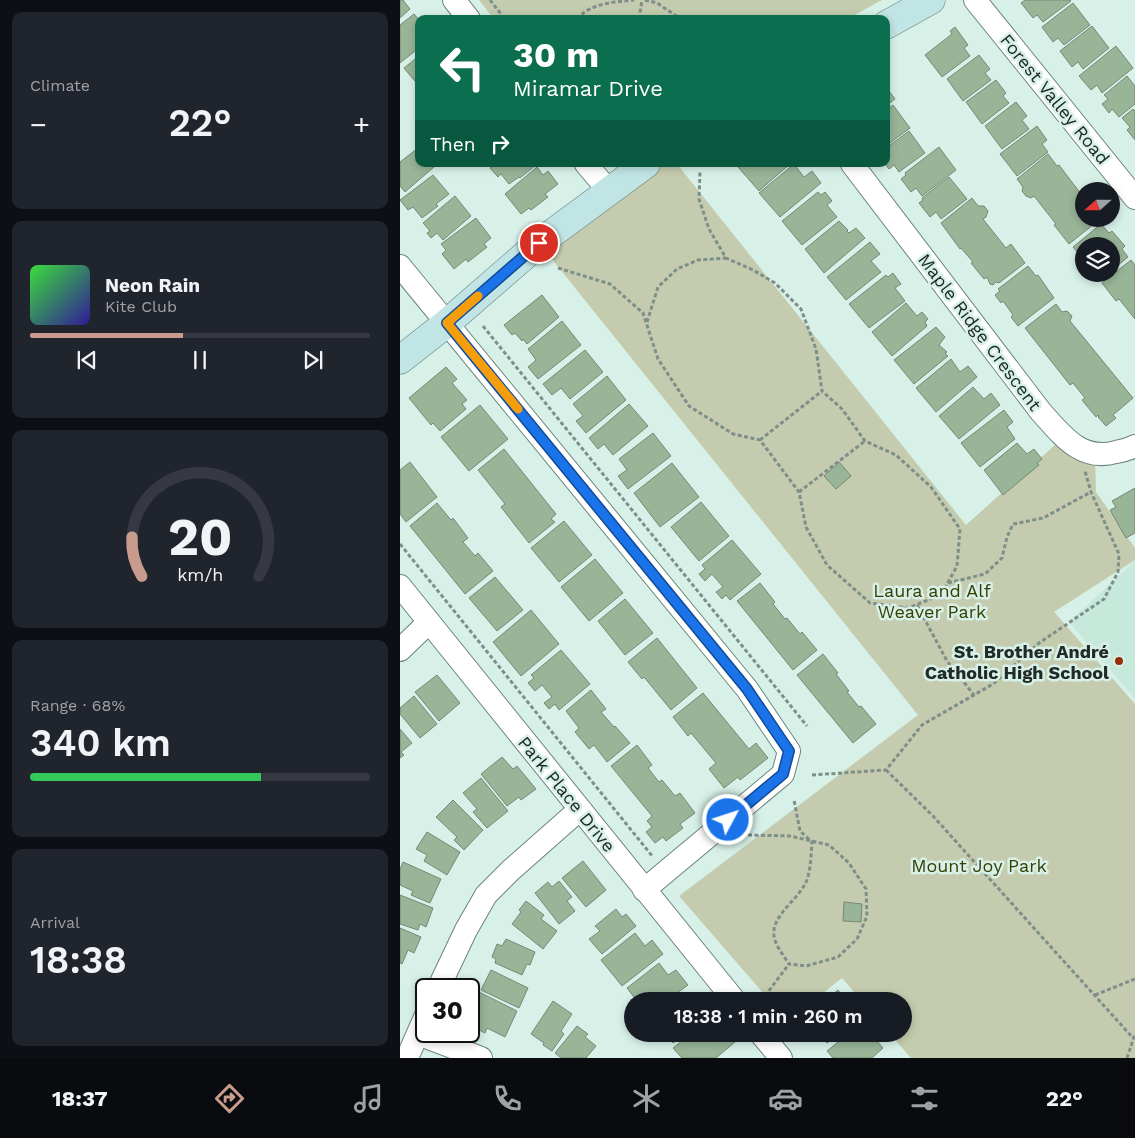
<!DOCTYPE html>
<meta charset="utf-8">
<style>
body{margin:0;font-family:"Work Sans",sans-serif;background:#20242c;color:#f1f3f6;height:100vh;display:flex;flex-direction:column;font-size:19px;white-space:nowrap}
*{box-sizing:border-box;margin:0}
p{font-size:16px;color:#9ea1a6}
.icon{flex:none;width:28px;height:28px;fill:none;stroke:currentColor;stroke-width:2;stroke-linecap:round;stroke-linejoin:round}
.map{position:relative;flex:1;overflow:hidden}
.details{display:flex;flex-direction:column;gap:12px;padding:12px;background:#0d0f14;width:400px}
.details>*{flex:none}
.banner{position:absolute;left:15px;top:15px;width:475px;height:152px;border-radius:10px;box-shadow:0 2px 8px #0003;background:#0b6e4f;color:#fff;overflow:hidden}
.needle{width:32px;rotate:249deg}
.controls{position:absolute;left:675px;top:182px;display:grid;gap:10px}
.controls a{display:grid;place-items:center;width:45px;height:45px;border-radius:50%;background:#171b24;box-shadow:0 2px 8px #0003;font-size:25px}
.speed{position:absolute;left:15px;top:978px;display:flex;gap:10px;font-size:25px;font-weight:700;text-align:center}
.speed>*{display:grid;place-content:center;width:65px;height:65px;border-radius:50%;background:#171b24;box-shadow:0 2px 8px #0003;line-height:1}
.speed .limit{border:2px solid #111;border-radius:8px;background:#fff;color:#111}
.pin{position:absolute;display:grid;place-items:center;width:42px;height:42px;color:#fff;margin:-21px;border:2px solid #fff;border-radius:50%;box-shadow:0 1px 5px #0007}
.me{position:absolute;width:55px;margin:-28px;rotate:50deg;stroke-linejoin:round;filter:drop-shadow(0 0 4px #0008)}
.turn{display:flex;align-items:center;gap:18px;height:105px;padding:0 15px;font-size:22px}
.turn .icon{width:65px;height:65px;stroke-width:2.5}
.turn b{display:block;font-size:35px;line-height:42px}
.then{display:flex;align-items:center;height:48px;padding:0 15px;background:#0003;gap:10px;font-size:19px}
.big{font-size:38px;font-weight:600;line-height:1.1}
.details .card{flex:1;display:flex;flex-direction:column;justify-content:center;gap:8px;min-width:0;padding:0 18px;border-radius:10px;background:#20242c}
.details .dial{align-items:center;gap:0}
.dial svg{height:130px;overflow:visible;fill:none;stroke:#363941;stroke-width:7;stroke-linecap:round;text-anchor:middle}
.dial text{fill:#f1f3f6;stroke:none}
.song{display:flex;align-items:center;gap:15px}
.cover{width:60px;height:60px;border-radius:8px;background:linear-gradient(135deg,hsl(120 70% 55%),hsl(250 70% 35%))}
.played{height:5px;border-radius:2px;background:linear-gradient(90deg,#c89b8c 45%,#363941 45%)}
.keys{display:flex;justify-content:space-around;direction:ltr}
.heat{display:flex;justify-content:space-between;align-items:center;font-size:28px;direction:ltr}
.charge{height:8px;border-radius:4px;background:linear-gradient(90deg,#34c759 68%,#363941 0)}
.trip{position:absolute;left:224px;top:992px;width:288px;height:50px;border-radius:25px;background:#171b24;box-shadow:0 2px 8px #0003;font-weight:600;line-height:50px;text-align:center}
.tabs{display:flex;height:80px;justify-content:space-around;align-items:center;background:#090b0e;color:#9ea1a6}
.tabs .icon{width:35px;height:35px}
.tabs .current{color:#c89b8c}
.tabs b{font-size:22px;color:#f1f3f6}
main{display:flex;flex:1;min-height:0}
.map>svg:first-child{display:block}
.built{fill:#c7e9dc}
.green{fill:#c4cbae}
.building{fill:#98b598;stroke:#788777}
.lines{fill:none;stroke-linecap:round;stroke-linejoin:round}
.street-casing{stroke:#6c837b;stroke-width:24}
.secondary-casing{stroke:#6c837b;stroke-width:29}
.path{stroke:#7e8f89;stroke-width:3;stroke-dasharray:4 2.5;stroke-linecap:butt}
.street{stroke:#fff;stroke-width:22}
.secondary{stroke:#c1e4e5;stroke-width:28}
.route-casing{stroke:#114b97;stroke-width:12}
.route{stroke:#1a73e8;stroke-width:9}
.slow{stroke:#f59e0b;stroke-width:9}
.poi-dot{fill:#962f0a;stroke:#d8f1e8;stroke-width:2}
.labels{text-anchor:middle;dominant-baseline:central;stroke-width:5;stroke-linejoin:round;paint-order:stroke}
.street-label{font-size:18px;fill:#202a26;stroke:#d8f1e8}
.park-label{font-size:18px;fill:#363e00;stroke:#d8f1e8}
.poi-label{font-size:18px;font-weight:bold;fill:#202a26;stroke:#d8f1e8;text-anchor:end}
</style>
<main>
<section class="details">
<div class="card"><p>Climate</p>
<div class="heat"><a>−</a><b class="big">22°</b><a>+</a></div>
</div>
<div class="card">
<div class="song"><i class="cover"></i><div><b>Neon Rain</b><p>Kite Club</p></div></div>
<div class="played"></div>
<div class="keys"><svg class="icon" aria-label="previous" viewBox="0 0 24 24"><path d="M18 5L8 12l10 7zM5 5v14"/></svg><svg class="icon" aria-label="pause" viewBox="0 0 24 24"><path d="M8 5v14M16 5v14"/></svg><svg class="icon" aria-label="next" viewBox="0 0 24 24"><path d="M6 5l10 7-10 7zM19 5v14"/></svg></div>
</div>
<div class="card dial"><svg viewBox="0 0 100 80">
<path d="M14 69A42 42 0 1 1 86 69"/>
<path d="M14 69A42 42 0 0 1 8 45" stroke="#c89b8c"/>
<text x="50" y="56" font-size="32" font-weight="700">20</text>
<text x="50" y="72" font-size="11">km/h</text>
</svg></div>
<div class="card"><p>Range · 68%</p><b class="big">340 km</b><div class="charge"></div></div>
<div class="card"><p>Arrival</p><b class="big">18:38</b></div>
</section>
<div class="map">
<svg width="735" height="1058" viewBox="0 0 735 1058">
<rect width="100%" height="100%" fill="#d8f1e8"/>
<path class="built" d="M735 561V699L669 622Z"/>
<g class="green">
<path d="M79 0H482L447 19H94Z"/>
<path d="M246 164H277L566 525 664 437 695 455 696 492 735 548V560L654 612 735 704V1058H511L490 1034H502V1001H462L442 978 413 1001H370L279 896 518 715 139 243Z"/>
</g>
<g class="building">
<path d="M0 0H3L10 9 0 18Z"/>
<path d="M625 0H670L671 1 643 22 637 15 633 18 621 3Z"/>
<path d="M673 3 690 25 664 45 658 38 653 42 642 27Z"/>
<path d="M14 14 19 20V48L0 63V25Z"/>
<path d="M692 26 709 48 683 69 678 62 672 67 660 51Z"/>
<path d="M555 27 568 45 564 48 570 56 542 77 525 55 552 34 550 31Z"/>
<path d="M716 46 733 68 702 93 697 85 691 90 679 76Z"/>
<path d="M579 55 590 69 585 73 591 80 563 101 547 79Z"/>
<path d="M19 56V86L4 68Z"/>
<path d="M727 76 735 86V104L719 117 712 109 709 113 702 104 708 99 704 95Z"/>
<path d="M596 80 606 93 603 96 609 103 582 124 566 102Z"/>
<path d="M486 87 495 99 486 106Z"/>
<path d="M616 102 627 116 622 120 629 129 602 149 585 126Z"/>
<path d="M493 105 510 128 486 146V110Z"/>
<path d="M733 109 734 111 735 110V140L727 130 730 127 722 118Z"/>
<path d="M637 126 647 140 642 144 648 152 617 176 600 154Z"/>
<path d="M509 131 525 153 499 172 494 165 489 169 485 164 486 156 488 155 486 148Z"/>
<path d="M539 147 556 170 522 196 516 188 511 192 501 179 506 175 505 173Z"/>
<path d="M18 148 19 164H31L34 167 5 192 0 186V162Z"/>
<path d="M648 154 657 166 659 165 684 198V219H698L699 220 669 244 654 225 656 224 634 196 631 198 626 196 622 191 623 187 617 179Z"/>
<path d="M95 164H135L136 165 120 178 119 177 109 184 101 174 98 177 90 168Z"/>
<path d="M343 164H390L359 191 338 167Z"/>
<path d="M394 164 404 177 412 171 421 183 380 217 359 193Z"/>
<path d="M137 167 143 175 148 171 158 184 145 194 148 197 131 210 129 208 121 214 105 194Z"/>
<path d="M33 175 49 194 36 204 38 206 22 218 13 207 8 210 0 200Z"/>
<path d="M549 177 567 199 541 219 536 212 530 217 519 203 523 200 522 198Z"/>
<path d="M418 192 421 195 425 192 432 201 427 205 437 217 402 245 382 221Z"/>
<path d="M55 196 71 216 43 240 37 233 31 238 27 233 30 231 23 223Z"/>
<path d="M572 198 578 206H584L588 211 586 217 583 219 606 248 611 244 625 263 599 283 596 282 593 285 590 284 587 277 584 279 571 263 573 262 561 248 560 249 541 223Z"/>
<path d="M76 218 91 238 84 244 87 247 68 262 66 259 54 269 42 254 46 250 41 244Z"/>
<path d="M439 221 448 230 447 231 449 233 456 228 465 238 424 273 405 249Z"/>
<path d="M701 224 709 233 712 231 725 246 722 249 728 257 711 271V246H684V260L673 247Z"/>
<path d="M470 242 480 254 471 261 481 272 446 300 427 277Z"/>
<path d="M731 260 735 265V319L719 299 716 301 702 283Z"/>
<path d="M628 266 636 276 638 275 654 298 618 326 611 317 613 315 603 301 601 303 595 295 600 291 598 289Z"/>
<path d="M493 273 501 284 495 288 505 301 469 328 449 304 486 275 488 277Z"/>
<path d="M142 295 159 317 127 344 123 339 122 341 115 333 112 335 104 325Z"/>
<path d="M506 303 517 316 522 312 528 319 525 322 527 326 492 356 472 332Z"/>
<path d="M656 304 662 312 667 311 672 316 670 321 733 398 713 415 716 418 706 426 698 417 699 416 698 415 696 417 682 400 685 398 673 383 670 385 625 328Z"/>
<path d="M162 321 181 345 138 379 128 367 136 360 128 349Z"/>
<path d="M536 327 545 337 539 345 547 352 545 353 548 356 514 384 494 360Z"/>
<path d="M185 350 203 372 170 399 161 388 152 395 143 384Z"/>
<path d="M551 359 560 372 568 366 577 377 536 412 516 388Z"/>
<path d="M46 367 57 379 52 383 67 400 62 404 66 409 40 431 33 423 31 425 9 398Z"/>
<path d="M207 376 226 400 186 433 176 421 183 416 173 404Z"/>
<path d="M573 387 584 399 591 393 600 405 559 439 539 416Z"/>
<path d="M229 404 248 426 213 455 204 444 198 449 189 438Z"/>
<path d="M80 405 108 439 69 471 41 437Z"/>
<path d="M604 410 613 422 607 427 615 439 580 467 561 443Z"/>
<path d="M253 433 271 456 228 489 218 476 227 470 219 459Z"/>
<path d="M617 443 627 454 634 449 642 459 637 463 639 465 603 495 584 470Z"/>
<path d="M104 449 156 514 151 519 155 522 129 543 101 507 105 504 78 470Z"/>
<path d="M10 462 37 497 6 522 0 514V470Z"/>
<path d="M439 462 451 476 436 489 424 476Z"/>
<path d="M272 463 299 497 260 527 234 493Z"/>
<path d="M735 488V533L726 538 710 510 716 507 712 501Z"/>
<path d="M301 502 329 536 299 561 271 527Z"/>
<path d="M37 503 51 520 53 518 68 538 63 542 75 556 78 553 93 571 65 594 10 526Z"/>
<path d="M164 521 192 555 159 582 131 548Z"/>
<path d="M332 540 361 574 330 600 326 595 322 599 316 592 323 587 312 574 305 581 299 574 305 569 302 565Z"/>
<path d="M195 559 223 593 189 621 161 587Z"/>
<path d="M95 577 123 610 97 631 69 598Z"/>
<path d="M360 583 375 602 373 604 385 619 387 618 400 634 402 632 417 650 393 670 337 601Z"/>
<path d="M225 599 253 633 225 655 198 621Z"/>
<path d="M131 610 159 644 121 676 93 642Z"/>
<path d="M257 638 297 688 271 710 244 677 242 679 228 662Z"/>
<path d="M161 650 190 684 159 710 155 704 149 709 144 703 152 697 142 685 135 691 128 683 134 678 131 675Z"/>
<path d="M423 654 438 673 436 674 449 691 447 692 459 707 461 706 476 724 453 743 397 675Z"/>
<path d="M37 675 60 703 39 721 15 692Z"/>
<path d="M191 690 206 709 201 712 214 727 215 726 230 743 207 762 194 745 189 749 175 732 179 728 166 711Z"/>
<path d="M303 693 349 749 356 743 368 758 340 780 338 777 324 788 309 769 316 763 291 733 288 736 273 717Z"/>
<path d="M14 696 37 724 20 738 0 714V708Z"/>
<path d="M0 729 12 743 1 752 4 755 0 758Z"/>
<path d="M237 745 252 765 248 768 259 782 262 780 275 796 280 793 295 813 280 824 283 828 266 841 263 837 255 843 246 832 252 827 247 821 252 816 211 766Z"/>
<path d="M102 757 113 769 117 766 136 789 121 800 119 797 107 806 81 774Z"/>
<path d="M81 778 108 811 87 828 73 812 77 809 63 793Z"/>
<path d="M53 800 83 830 64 850 54 840 57 837 36 817Z"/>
<path d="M27 832 60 852 47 875 24 861 27 855 16 849Z"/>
<path d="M183 861 206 890 186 907 162 878Z"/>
<path d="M3 862 41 879 30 903 11 895 13 891 0 885V869Z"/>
<path d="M159 881 172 897 167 901 175 911 159 924 135 893 148 882 152 887Z"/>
<path d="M0 895 33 908 26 927 20 924 18 930 0 924Z"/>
<path d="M126 901 144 915 141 919 157 931 143 949 112 924 121 912 119 910Z"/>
<path d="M444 902 462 904 461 922 443 921Z"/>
<path d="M216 909 222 917 226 914 236 926 202 954 189 939 200 931 195 926Z"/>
<path d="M0 928 21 937 14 953 8 950 2 964 0 963Z"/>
<path d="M235 933 245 946 252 940 263 954 222 986 201 960Z"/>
<path d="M106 939 135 952 130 965 127 964 122 975 95 963 96 959 92 957 97 944 102 946Z"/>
<path d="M259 963 268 975 276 970 288 985 266 1001H237L227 988Z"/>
<path d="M91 970 128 988 119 1008 81 990Z"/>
<path d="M438 990 447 1001H424Z"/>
<path d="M79 992 117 1011 105 1037 87 1028 85 1033 69 1025V1013Z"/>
<path d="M283 992 291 1001H272Z"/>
<path d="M153 1001 172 1014 161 1031 164 1034 152 1051 143 1045 144 1043 131 1034Z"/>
<path d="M177 1026 188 1034 185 1037 196 1046 186 1058H161L155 1053Z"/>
<path d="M265 1034H284L273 1043Z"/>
<path d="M291 1034H329L335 1042 316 1058H282L273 1048Z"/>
<path d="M419 1034H439L427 1043Z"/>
<path d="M448 1034H471L483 1048 472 1058H433L427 1051Z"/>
</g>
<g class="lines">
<defs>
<g id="street">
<path d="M54 0 69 19"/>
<path d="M575 0 735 198"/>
<path d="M186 164 209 191"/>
<path d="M452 164 641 412C662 435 681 462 716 452 723 451 729 449 735 446"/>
<path d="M0 266 347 689 389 751 383 774 244 890"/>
<path d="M0 586 335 1001"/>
<path d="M0 650 29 622"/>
<path d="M38 989 66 930 86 895 111 870 179 810"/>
<path d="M18 1034 81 1058"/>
<path d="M361 1034 381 1058"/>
<path d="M7 1058 26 1015"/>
</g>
<g id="secondary">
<path d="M486 25 531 0"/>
<path d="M0 360 47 323 139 243 246 164"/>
</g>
</defs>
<use href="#street" class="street-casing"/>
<use href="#secondary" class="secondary-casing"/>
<g class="path">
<path d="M90 0 105 19"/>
<path d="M245 0 257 3 281 19"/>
<path d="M177 19C190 3 215 2 234 0"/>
<path d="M239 19 242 0"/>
<path d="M158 268 210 284 243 313 258 359 289 406 333 434 360 440 399 492 406 527 427 565 470 603 508 608 541 595 557 566 560 529 531 487 496 455 465 441 442 409 422 391 416 349 401 309 375 283 353 270 326 258 309 229 299 199 300 171"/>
<path d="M247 322 258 287 277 269 298 260 326 258"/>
<path d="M83 326 407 726"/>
<path d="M360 440 422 391"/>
<path d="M399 492 465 441"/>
<path d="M0 544 253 857"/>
<path d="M548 583 585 574 602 558 607 537 613 524 643 518 691 492"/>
<path d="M517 605 547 661 574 695"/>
<path d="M486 770 533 816 733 1038"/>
<path d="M412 775 486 770 522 725 593 684 639 643 704 599 718 572 719 554 691 492 685 471"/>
<path d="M348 835 390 836 429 845 449 863 466 889 467 916 457 939 438 957 406 966 389 964C384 956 375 945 374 936 371 915 399 900 407 880 411 868 411 854 412 842L400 831 394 800"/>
<path d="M695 995 735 979"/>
<path d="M365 996 389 964"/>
<path d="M727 1058 735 1034"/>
</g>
<use href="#street" class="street"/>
<use href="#secondary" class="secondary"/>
</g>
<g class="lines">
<defs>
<path id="route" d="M139 243 47 323 347 689 389 751 383 774 328 820"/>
</defs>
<use href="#route" class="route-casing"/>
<use href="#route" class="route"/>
<path class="slow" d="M78 296 47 323 118 409"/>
</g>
<circle class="poi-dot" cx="719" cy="661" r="5"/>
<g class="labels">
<g class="street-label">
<text transform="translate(655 99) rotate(51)">Forest Valley Road</text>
<text transform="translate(580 332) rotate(53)">Maple Ridge Crescent</text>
<text transform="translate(167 794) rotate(51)">Park Place Drive</text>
</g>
<g class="park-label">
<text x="532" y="590">Laura and Alf<tspan x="532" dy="21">Weaver Park</tspan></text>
<text x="579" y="865">Mount Joy Park</text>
</g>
<g class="poi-label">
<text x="709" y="651">St. Brother André<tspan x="709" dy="21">Catholic High School</tspan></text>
</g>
</g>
</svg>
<div class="controls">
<a><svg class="needle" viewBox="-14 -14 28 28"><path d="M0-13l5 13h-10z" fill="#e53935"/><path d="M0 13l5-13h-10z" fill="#9ea1a6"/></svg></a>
<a><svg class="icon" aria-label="layers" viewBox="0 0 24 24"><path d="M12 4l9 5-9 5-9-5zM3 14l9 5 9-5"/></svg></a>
</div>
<div class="speed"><div class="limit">30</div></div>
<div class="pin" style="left:139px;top:243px;background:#d93025"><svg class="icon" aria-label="arrive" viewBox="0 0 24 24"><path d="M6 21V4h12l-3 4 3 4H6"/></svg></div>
<svg class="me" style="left:328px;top:820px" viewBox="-20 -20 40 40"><circle r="17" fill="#1a73e8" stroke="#fff" stroke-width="3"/><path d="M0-11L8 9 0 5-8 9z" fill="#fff"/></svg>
<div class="trip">18:38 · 1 min · 260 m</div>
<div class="banner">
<div class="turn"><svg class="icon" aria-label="left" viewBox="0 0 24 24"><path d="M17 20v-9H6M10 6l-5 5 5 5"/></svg><div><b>30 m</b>Miramar Drive</div></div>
<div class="then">Then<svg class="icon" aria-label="right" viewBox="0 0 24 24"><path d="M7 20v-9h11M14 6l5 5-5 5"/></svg></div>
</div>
</div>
</main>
<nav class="tabs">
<b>18:37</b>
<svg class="icon current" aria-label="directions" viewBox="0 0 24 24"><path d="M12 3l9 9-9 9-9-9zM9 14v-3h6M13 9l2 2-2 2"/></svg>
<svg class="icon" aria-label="music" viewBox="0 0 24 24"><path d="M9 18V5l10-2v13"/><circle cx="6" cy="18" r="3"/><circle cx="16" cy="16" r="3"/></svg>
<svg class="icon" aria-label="phone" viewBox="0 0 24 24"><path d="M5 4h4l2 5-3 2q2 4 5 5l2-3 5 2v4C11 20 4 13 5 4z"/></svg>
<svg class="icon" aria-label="climate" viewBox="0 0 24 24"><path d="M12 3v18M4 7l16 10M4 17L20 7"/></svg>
<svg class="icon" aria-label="car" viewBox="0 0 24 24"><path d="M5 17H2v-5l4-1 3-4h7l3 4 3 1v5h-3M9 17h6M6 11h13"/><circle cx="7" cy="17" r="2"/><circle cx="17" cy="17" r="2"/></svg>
<svg class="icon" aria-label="filters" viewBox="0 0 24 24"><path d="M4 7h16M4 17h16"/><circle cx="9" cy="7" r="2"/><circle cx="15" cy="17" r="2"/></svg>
<b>22°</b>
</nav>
